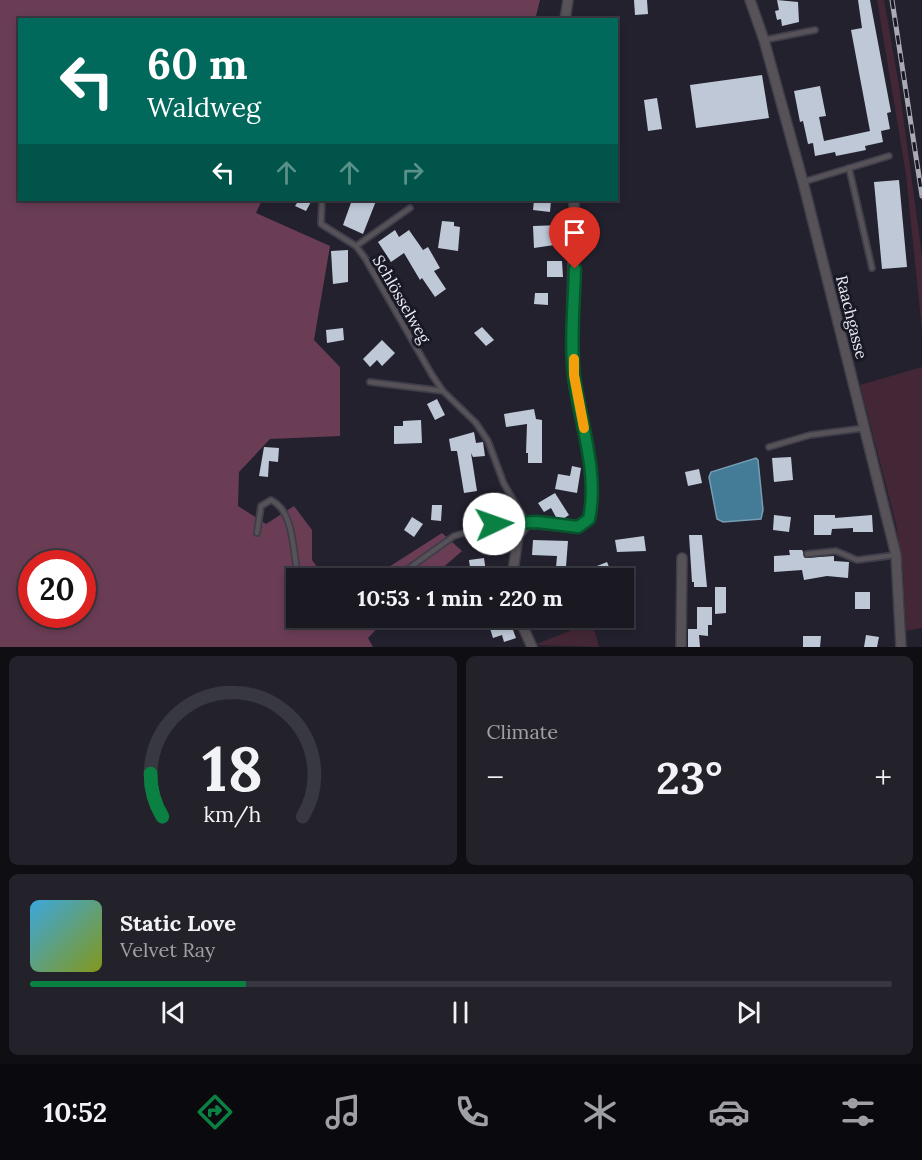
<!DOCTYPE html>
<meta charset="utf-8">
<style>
body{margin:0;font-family:Lora,serif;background:#23222a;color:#f1f3f6;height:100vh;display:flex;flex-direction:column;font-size:22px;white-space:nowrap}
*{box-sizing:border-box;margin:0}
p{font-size:20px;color:#9fa0a5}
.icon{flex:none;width:33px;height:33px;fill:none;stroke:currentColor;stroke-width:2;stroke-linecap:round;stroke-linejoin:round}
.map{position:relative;height:647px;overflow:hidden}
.drawer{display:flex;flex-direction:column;gap:9px;padding:9px;background:#0e0e13;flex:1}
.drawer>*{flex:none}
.top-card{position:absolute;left:18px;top:18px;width:600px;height:183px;border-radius:0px;box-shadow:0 3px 9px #0003,0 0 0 2px #383840;background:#00695c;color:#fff;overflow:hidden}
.speed{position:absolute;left:18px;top:550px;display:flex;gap:12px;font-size:30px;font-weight:700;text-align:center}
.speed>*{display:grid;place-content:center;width:78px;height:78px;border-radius:50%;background:#1a1922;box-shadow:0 3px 9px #0003,0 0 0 2px #383840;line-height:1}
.speed .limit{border:9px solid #d22;background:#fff;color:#111}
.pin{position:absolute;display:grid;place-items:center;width:51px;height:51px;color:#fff;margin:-62px -26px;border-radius:50% 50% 50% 0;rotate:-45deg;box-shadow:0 0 6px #0007}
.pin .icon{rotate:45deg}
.me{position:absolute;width:66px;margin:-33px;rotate:87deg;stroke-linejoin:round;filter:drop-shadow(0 0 4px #0008)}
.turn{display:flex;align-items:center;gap:21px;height:126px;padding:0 30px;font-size:27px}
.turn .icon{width:78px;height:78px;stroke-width:2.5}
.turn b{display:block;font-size:42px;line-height:51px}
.lanes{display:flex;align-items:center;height:57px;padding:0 30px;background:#0003;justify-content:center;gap:30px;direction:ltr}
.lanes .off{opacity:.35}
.big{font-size:45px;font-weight:700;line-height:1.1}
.drawer .widget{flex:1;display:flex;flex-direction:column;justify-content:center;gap:9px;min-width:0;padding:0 21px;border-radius:9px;background:#23222a}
.drawer .dial{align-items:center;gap:0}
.dial svg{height:156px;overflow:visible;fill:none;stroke:#383840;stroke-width:7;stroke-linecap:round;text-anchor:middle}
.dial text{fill:#f1f3f6;stroke:none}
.song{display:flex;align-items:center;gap:18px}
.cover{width:72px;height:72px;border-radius:9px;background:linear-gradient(135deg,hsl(200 70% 55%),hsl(70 70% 35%))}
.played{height:6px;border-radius:3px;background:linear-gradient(90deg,#0b8043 25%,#383840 25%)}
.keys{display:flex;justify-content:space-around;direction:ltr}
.heat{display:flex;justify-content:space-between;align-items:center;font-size:33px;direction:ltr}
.drawer .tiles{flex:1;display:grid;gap:9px;grid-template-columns:1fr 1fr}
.widget:last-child{grid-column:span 2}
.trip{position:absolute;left:286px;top:568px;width:348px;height:60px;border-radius:0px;background:#1a1922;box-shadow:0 3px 9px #0003,0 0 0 2px #383840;font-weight:700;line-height:60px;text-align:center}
.menu{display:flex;height:96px;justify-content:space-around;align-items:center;background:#0a0a0e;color:#9fa0a5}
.menu .icon{width:42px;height:42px}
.menu .on{color:#0b8043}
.menu b{font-size:27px;color:#f1f3f6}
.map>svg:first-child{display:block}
.green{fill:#442736}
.forest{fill:#6a3d55;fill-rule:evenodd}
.water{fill:#447b96;stroke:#769db2;stroke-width:1.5}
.building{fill:#bec8d7}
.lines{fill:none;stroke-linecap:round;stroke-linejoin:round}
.lane-casing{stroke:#3f3d4a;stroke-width:8}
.street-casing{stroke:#3f3d4a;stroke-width:12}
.lane{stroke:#565257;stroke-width:4.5}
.street{stroke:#565257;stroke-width:9}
.rail-casing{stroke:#aaaab4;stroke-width:5}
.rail{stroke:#191825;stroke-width:3;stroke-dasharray:9;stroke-linecap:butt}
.route-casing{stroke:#07532c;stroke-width:15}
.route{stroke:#0b8043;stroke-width:10}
.slow{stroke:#f59e0b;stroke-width:10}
.labels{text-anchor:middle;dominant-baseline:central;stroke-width:6;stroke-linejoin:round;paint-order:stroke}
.street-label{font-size:16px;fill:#ececf5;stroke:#191825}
</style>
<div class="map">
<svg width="922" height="647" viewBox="0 0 922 647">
<rect width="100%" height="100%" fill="#23212e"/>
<g class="green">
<path d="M877 0H884L899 86 922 256V330L906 174Z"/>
<path d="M922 367V628L906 631 903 569 896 524 860 385Z"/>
<path d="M592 622 599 647 534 645Z"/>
</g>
<g class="forest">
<path d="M0 0H540L535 20H20V200H262L256 213 330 246 314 340 340 367V436L270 439 239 472 238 506 266 524 294 506 312 530V560L326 579H297V618H387L368 638 373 647H0ZM32 564H82V615H32Z"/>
<path d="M442 533 462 551 430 579H370Z"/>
</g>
<path class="water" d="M756 458 758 460 763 510 761 519 723 522 717 519 709 477 711 472Z"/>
<g class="building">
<path d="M634 0H647L648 14 635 15Z"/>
<path d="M777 0 798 2 799 22 782 26 781 19 777 20 775 11 779 10Z"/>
<path d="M858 0H870L891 112 887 113 890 129 881 131 883 142 865 146 866 150 836 156 835 152 815 156 813 143 808 144 803 121 800 122 794 91 820 86 826 116 819 117 824 141 870 131 851 30 862 28Z"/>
<path d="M762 75 769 118 696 128 690 85Z"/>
<path d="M657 98 662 129 648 131 644 100Z"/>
<path d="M899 180 907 267 882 269 874 182Z"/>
<path d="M299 200H312L306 211 295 206Z"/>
<path d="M352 200 376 201 363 234 343 225Z"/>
<path d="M534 200H551L550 212 533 210Z"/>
<path d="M442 221 454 222V226L460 227 458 251 438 248Z"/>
<path d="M562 225 561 244 534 248 533 226Z"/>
<path d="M395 230 399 237 409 230 423 250 428 247 440 268 434 271 446 289 435 297 422 278 420 280 404 253 391 262 378 242Z"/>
<path d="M348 250V282L333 284 331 251Z"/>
<path d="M547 261H562L563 277H547Z"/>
<path d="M535 293H548V305L534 304Z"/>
<path d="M482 327 494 340 486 346 474 333Z"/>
<path d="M343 328 344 340 327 343 326 330Z"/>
<path d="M382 340 395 353 382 366 377 360 370 367 363 359Z"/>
<path d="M437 399 445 415 435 420 427 404Z"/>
<path d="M534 409 536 419 542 420V463H528V453H526L527 424 506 427 504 414Z"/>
<path d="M421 420 422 443 394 444V426H403V421Z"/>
<path d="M474 432 476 443 483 442 485 456 473 457 471 453 477 491 464 493 457 451H451L449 439Z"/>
<path d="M264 447 279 448 278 462 269 461 268 477 259 476Z"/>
<path d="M791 457 793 480 774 482 772 458Z"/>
<path d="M572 466 581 468 577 493 555 489 558 474 570 476Z"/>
<path d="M699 469 702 483 688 486 685 472Z"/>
<path d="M555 493 569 515 563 519H557L551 508 544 512 538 503Z"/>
<path d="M501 503 505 515 482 522 478 510Z"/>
<path d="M432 505H442L441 521 431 520Z"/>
<path d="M774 515 791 517 789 532 773 530Z"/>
<path d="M814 515H835V518L872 515 873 532H853V528L832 529 831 535H814Z"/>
<path d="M412 517 423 524 414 537 404 530Z"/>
<path d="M689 535H702L707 587H694V582H692Z"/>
<path d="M644 536 646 551 617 552 615 540Z"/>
<path d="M533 540 568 541 565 579H555L557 556 532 555Z"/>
<path d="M789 550H802L806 558 834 556V561L849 562 848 578 827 576 804 580 802 570 774 572V556L790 555Z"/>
<path d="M484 558 486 572 471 575 469 560Z"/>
<path d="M607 562 614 579H602L597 566Z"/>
<path d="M715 587H726V613L715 614Z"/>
<rect x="855" y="592" width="15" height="17"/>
<path d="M697 607H712V625H708V636L699 635 700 647H688V629H697Z"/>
<path d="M496 618H512L516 629 513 630 516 638 504 642 502 635 493 638 488 622Z"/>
<path d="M866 635 879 637 877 647H864Z"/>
<path d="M803 636H821L820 647H803Z"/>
</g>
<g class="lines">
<defs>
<g id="lane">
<path d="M764 40 815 30"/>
<path d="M849 168 872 268"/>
<path d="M803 182 889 156"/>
<path d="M322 200 321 224 356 246 365 258 432 375 443 391 476 423 488 441 504 484 527 523"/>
<path d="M356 246 410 208"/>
<path d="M370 382 443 391"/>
<path d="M769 447 810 435 865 428"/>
<path d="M257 533 261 506 271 500C296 512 292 556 299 579"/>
<path d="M807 554 836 551 857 560 896 555"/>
<path d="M394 579 454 536 494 524 527 523"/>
<path d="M326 618C339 625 349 629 360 618"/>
</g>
<g id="street">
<path d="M750 0 764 40 803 182 896 555 901 647"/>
<path d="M565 20 568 0"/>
<path d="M512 579 518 536 527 523 578 527 589 519C599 470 578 422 574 374 569 316 575 257 574 200"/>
<path d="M519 618 532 647"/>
<path d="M681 647 682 558"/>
</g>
</defs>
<use href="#lane" class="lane-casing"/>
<use href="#street" class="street-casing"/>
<use href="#lane" class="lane"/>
<use href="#street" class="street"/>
<defs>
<path id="rail" d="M892 0 922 196"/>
</defs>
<use href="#rail" class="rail-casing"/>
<use href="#rail" class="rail"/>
</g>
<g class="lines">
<defs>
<path id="route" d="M494 524 537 522 578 527 589 519C599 472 580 423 574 376 570 341 574 304 575 269"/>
</defs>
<use href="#route" class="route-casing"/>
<use href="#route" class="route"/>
<path class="slow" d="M574 359V375L584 428"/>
</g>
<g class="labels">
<g class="street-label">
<text transform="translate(402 299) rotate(60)">Schlösselweg</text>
<text transform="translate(852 317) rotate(76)">Raachgasse</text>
</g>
</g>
</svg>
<div class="speed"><div class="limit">20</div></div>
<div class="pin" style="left:575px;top:269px;background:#d93025"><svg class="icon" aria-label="arrive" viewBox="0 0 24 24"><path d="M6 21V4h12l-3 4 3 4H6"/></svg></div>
<svg class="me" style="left:494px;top:524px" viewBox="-20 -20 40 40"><circle r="19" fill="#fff"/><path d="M0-13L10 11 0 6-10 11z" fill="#0b8043"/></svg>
<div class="trip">10:53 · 1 min · 220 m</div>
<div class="top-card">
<div class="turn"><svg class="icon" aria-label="left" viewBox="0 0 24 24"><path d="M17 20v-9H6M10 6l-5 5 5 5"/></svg><div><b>60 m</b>Waldweg</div></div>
<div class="lanes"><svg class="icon" aria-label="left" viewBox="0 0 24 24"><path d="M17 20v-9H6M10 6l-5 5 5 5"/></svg><svg class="icon off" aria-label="ahead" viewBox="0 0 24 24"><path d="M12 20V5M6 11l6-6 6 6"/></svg><svg class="icon off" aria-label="ahead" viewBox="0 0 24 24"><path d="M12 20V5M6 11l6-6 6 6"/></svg><svg class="icon off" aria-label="right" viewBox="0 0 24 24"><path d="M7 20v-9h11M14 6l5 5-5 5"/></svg></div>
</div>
</div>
<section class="drawer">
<div class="tiles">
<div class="widget dial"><svg viewBox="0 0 100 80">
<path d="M14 69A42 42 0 1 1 86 69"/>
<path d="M14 69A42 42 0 0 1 8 47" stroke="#0b8043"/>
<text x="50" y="56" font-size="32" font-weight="700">18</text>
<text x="50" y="72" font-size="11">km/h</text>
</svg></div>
<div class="widget"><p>Climate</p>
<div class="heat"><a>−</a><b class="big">23°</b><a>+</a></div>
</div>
<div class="widget">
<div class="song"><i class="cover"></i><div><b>Static Love</b><p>Velvet Ray</p></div></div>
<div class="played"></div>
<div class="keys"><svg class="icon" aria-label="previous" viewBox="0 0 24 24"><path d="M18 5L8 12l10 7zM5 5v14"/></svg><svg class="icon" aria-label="pause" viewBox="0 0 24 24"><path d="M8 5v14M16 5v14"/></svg><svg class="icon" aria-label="next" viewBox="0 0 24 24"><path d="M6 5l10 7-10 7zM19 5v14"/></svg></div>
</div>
</div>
</section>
<nav class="menu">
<b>10:52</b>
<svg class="icon on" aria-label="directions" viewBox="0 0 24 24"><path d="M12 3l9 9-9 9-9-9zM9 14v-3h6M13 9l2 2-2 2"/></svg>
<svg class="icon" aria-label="music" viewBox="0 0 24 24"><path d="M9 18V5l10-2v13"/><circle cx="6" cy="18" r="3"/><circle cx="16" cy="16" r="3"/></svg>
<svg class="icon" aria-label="phone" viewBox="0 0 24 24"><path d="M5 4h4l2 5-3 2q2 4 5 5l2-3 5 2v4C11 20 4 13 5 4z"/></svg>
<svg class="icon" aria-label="climate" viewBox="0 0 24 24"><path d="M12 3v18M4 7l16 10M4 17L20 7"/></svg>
<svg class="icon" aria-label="car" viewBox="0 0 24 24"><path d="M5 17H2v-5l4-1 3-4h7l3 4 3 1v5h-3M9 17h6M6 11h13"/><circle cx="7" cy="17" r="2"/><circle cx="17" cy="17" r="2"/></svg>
<svg class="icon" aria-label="filters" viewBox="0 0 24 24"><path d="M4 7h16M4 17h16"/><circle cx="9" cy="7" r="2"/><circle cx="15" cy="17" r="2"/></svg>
</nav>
